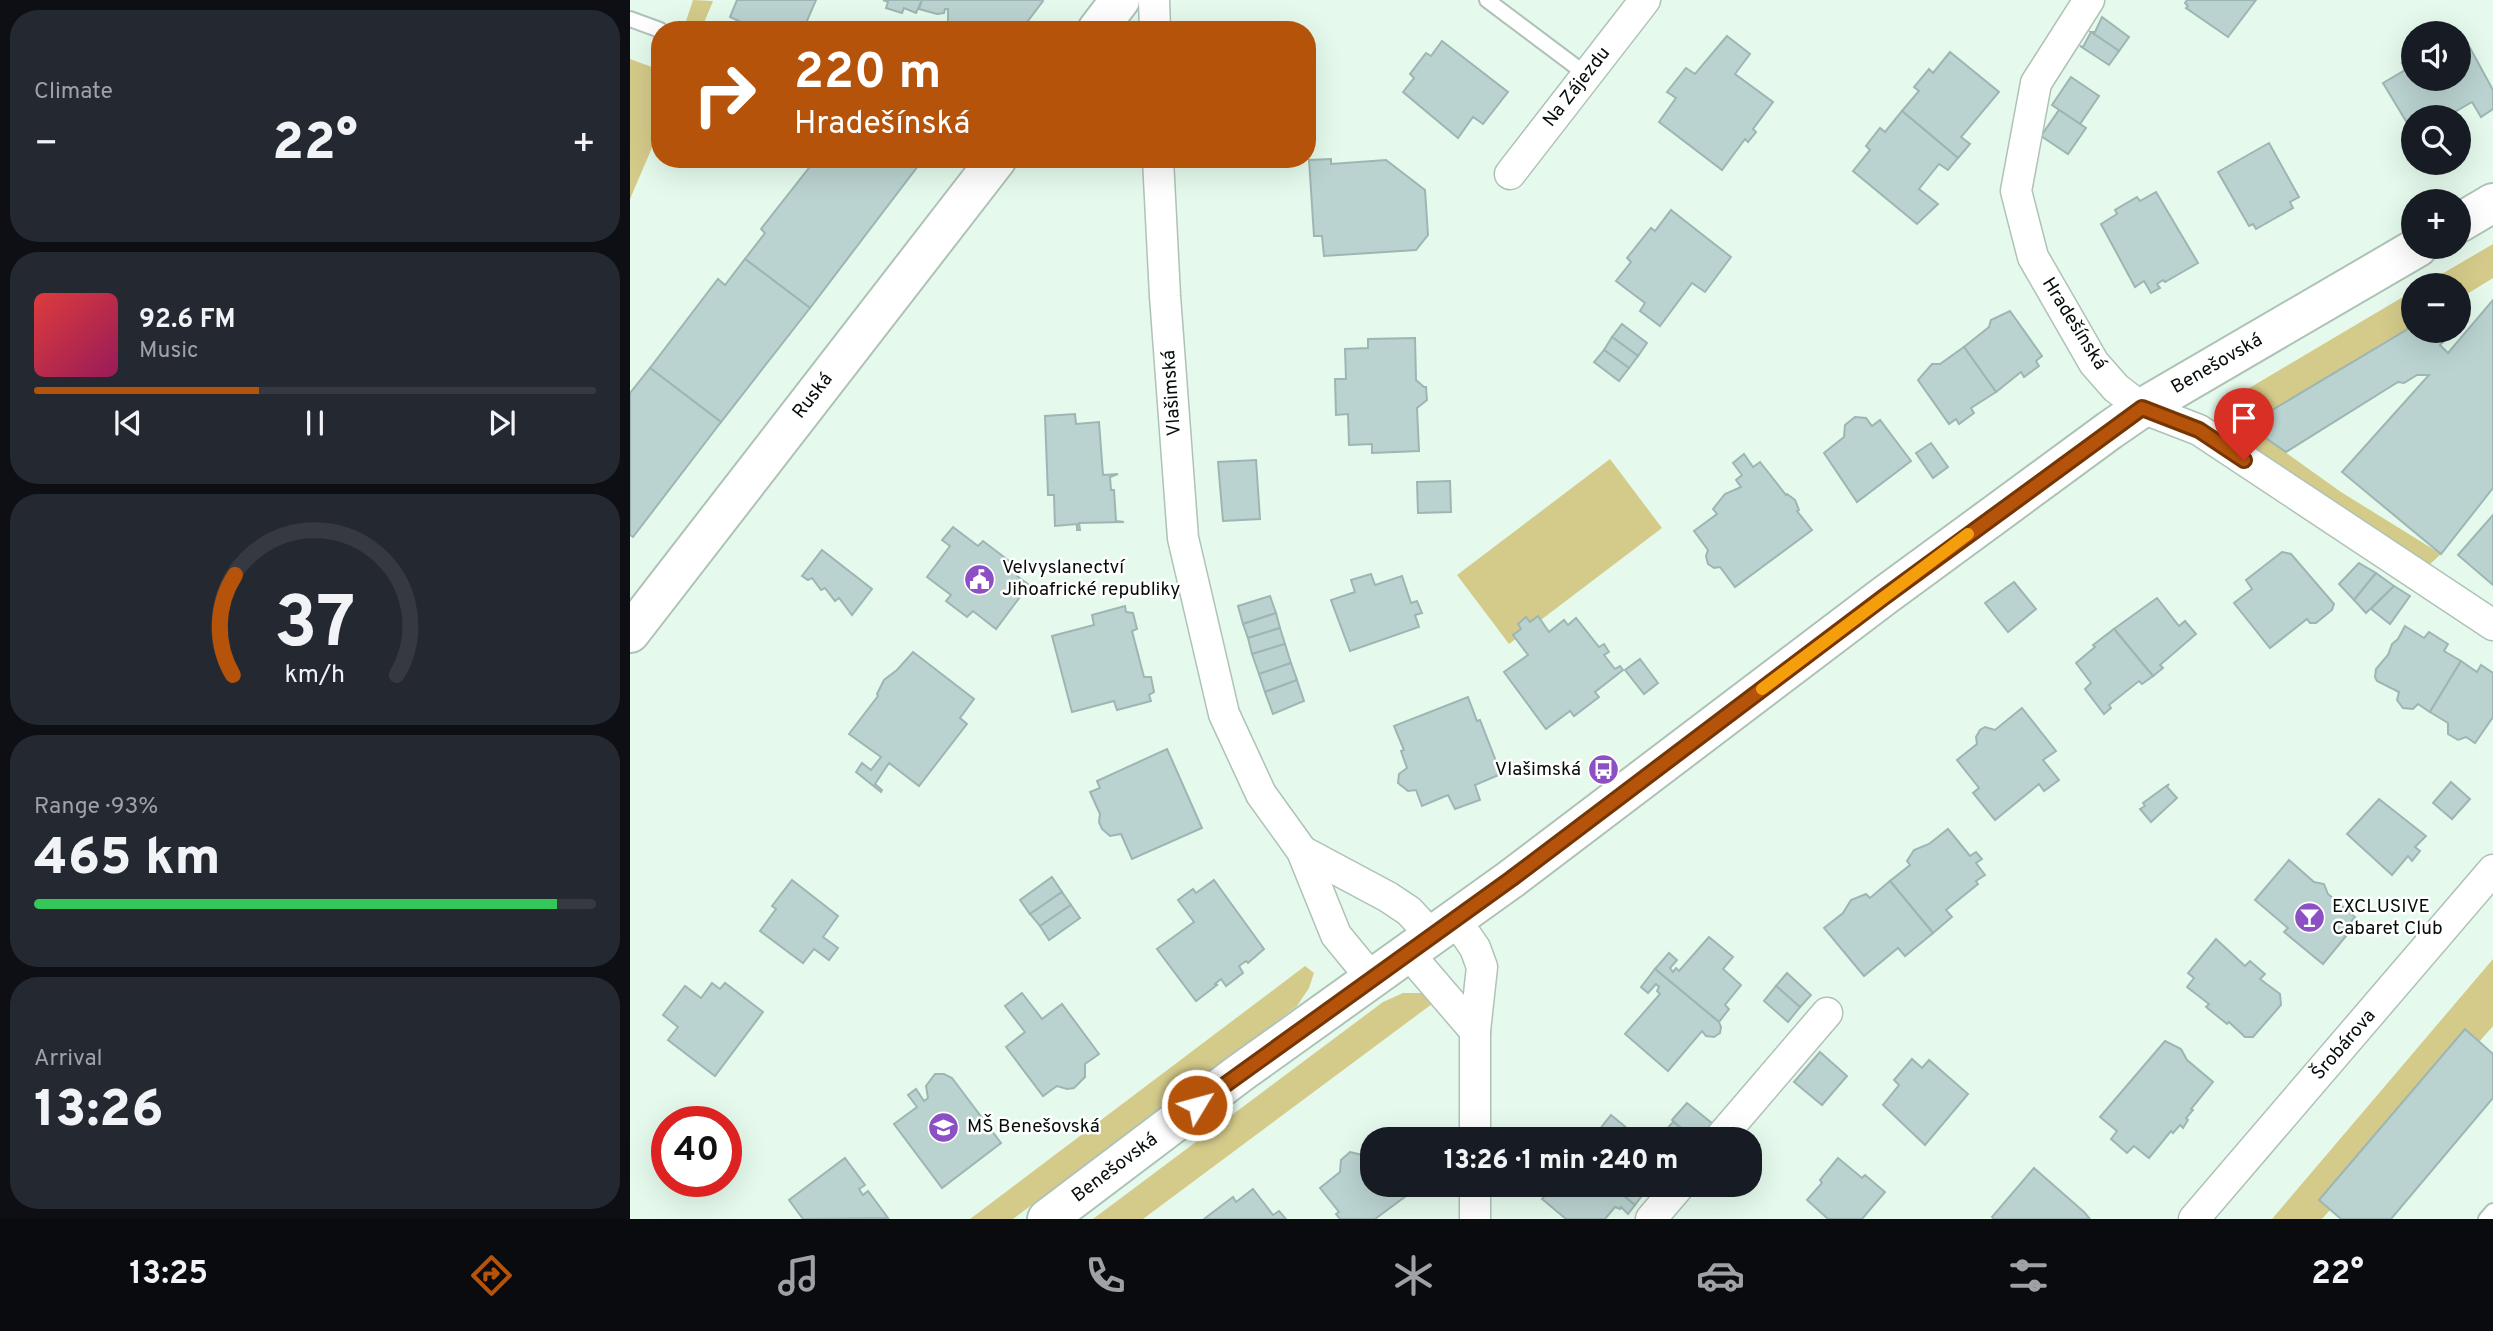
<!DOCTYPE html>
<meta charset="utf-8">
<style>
body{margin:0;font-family:Overpass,sans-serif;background:#242831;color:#f1f3f6;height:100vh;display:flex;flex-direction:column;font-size:26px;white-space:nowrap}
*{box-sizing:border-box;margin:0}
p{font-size:23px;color:#9ea1a6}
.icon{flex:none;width:38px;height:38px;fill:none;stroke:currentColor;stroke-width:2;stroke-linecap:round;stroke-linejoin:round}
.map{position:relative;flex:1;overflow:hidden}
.side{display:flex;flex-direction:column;gap:10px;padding:10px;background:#0d0f14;width:630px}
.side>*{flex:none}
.top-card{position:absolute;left:21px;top:21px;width:665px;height:147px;border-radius:28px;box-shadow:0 7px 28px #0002;background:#b45309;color:#fff;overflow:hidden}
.buttons{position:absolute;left:1771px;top:21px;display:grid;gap:14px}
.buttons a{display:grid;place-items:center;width:70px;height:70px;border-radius:50%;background:#171b24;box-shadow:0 7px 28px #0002;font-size:35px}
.speed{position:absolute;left:21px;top:1106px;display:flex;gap:14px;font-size:35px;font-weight:700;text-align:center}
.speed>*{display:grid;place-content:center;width:91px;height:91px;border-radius:50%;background:#171b24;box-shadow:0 7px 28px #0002;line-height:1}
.speed .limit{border:10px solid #d22;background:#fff;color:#111}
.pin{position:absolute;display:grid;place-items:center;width:60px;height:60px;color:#fff;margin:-72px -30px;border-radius:50% 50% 50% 0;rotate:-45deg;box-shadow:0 0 7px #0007}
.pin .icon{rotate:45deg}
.me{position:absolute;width:77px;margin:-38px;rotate:53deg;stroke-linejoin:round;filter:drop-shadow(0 0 5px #0008)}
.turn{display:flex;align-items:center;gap:24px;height:147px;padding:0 28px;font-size:32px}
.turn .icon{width:91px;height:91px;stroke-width:2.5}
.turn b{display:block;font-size:49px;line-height:60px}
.big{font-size:52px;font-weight:800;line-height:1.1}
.side .tile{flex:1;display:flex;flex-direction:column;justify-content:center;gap:10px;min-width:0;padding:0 24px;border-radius:28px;background:#242831}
.side .dial{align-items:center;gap:0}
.dial svg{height:182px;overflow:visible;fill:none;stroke:#363941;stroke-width:7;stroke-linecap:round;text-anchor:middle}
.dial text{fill:#f1f3f6;stroke:none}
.song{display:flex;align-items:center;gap:21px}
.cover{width:84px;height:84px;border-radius:10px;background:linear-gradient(135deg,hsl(0 70% 55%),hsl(330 70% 35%))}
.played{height:7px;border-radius:4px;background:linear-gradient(90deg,#b45309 40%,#363941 40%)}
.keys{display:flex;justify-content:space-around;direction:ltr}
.heat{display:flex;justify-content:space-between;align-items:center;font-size:38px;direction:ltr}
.charge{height:10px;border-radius:5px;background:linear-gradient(90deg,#34c759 93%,#363941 0)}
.trip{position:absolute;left:730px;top:1127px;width:402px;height:70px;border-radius:28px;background:#171b24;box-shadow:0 7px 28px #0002;font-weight:800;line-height:70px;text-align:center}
.tab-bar{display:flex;height:112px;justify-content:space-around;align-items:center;background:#090b0e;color:#9ea1a6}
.tab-bar .icon{width:49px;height:49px}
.tab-bar .selected{color:#b45309}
.tab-bar b{font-size:32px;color:#f1f3f6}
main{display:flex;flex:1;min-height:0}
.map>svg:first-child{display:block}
.green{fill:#d4cb8a}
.building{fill:#bad3d0;stroke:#9db6b3;stroke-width:2}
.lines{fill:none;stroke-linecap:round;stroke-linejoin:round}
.lane-casing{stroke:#aec2b6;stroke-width:18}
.street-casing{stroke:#aec2b6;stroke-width:33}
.secondary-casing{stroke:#aec2b6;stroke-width:42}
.lane{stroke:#fff;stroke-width:14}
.street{stroke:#fff;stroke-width:30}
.secondary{stroke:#fff;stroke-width:38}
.route-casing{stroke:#753606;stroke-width:18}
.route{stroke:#b45309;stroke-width:12}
.slow{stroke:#f59e0b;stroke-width:12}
.labels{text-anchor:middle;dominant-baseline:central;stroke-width:5;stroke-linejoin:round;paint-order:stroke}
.street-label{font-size:19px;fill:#070e0a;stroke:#fff}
.poi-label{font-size:19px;fill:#070e0a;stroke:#fff;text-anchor:start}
</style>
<main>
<section class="side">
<div class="tile"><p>Climate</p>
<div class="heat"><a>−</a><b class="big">22°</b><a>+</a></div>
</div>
<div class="tile">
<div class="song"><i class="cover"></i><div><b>92.6 FM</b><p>Music</p></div></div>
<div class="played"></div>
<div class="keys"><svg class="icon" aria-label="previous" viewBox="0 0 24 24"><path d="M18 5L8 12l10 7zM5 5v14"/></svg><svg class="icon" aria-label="pause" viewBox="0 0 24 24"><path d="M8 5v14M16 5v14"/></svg><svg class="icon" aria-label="next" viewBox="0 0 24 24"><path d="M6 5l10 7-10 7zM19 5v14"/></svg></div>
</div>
<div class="tile dial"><svg viewBox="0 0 100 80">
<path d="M14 69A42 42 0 1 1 86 69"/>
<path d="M14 69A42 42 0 0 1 15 25" stroke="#b45309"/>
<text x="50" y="56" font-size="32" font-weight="700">37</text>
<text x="50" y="72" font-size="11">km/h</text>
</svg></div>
<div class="tile"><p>Range · 93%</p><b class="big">465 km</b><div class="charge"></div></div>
<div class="tile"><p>Arrival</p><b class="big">13:26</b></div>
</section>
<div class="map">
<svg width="1863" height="1219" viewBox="0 0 1863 1219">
<rect width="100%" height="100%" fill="#e5faed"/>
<g class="green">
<path d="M63 0 83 1 71 30H57L60 23 56 21Z"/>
<path d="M0 59 30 70V129L0 199Z"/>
<path d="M1863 244V278L1829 299V285H1793Z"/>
<path d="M1783 291V326L1617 425 1711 492 1811 554 1797 567 1582 422 1594 403Z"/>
<path d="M980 459 1032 528 879 644 827 575Z"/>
<path d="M1863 959V1026L1849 1042 1834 1030 1690 1200 1700 1210 1692 1219H1642Z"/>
<path d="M675 966 684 973 679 988 667 1006 383 1219H340Z"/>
<path d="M773 993H792L806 1001 513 1219H463L753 1002Z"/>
</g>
<g class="building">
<path d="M107 0H186L173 30H128L122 27 100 17Z"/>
<path d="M253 0H292L286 13 274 8 272 13 256 8 258 2Z"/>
<path d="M292 0H412L413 1 391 30H294L303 22 305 25 311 23 316 27 318 22V9H315L314 13 307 14 289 9Z"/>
<path d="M1557 0H1626L1598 37 1556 8 1558 6 1555 3Z"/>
<path d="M1472 17 1499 37 1489 51 1461 32H1465Z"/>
<path d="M1461 32 1489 51 1479 65 1450 46 1453 47Z"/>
<path d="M1833 35 1863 90V109L1851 117 1842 102 1816 117 1813 113 1806 117H1783L1782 131 1753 83 1775 70 1772 63 1783 57V79H1829V38Z"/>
<path d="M1097 36 1120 54 1105 74 1143 102 1123 129 1126 132 1118 142 1115 139 1092 170 1029 122 1046 98 1037 92 1056 68 1065 74Z"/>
<path d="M812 41 878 92 853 124 843 117 828 138 773 92 784 78 780 74 796 53 801 56Z"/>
<path d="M1320 52 1369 92 1331 137 1340 144 1328 158 1272 111 1289 91 1284 87 1299 69 1303 73Z"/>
<path d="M1441 77 1469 96 1450 124 1422 105Z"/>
<path d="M1429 110 1456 128 1438 154 1411 136Z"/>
<path d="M1272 111 1328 158 1318 170 1309 164 1289 189 1308 204 1287 224 1223 171 1240 150 1236 146 1250 128 1255 132Z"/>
<path d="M1639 143 1669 197 1660 202 1663 208 1626 229 1623 224 1619 226 1588 172Z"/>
<path d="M186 159H288L291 162 180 308 115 259 135 233 131 229Z"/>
<path d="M701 159V164L756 160 795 190 798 235 786 250 694 256 692 236H684L679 160Z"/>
<path d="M1526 192 1568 263 1535 282 1533 280 1527 284 1530 288 1521 293 1514 281 1505 287 1471 224 1487 214 1485 210 1507 197 1510 201Z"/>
<path d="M1041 210 1101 257 1075 292 1062 283 1030 326 1010 311 1015 303 986 281 1001 262 997 258 1021 228 1025 231Z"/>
<path d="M115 259 180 308 91 422 20 368 88 279 95 285Z"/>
<path d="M1863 300V488L1811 554 1712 472 1799 375H1787L1774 383 1768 382 1656 452 1617 425 1783 326V331H1808L1814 341 1810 345 1818 353Z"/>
<path d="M1380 311 1412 356 1406 361 1409 366 1394 377 1391 372 1366 392 1334 347 1359 327 1361 320Z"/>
<path d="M992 324 1017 343 1008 356 982 337Z"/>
<path d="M982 337 1008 356 999 368 974 350Z"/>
<path d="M785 338 786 380 794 387H796L797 400 787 408 789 451 742 453V444L719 445 718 414 706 415 705 379H716L715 349 738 348V339Z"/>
<path d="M1334 347 1366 392 1341 408 1344 413 1329 424 1326 419 1319 424 1288 380 1302 364H1310Z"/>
<path d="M974 350 999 368 989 381 964 362Z"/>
<path d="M20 368 91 422 3 537 0 535V393Z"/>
<path d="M445 414 446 424 469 422 473 475 488 474 480 477 481 490H484L486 521 494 522 449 523 450 530H447V524L425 526 424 495H418L415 416Z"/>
<path d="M1225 417 1236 418 1242 426 1250 420 1281 461 1227 502 1194 453 1214 437 1215 425Z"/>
<path d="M1301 443 1318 467 1303 478 1286 453Z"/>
<path d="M1114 454 1123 467 1130 462 1156 495 1157 494 1165 500 1169 510 1167 511 1182 530 1105 587 1090 567 1084 568 1078 564 1076 556 1078 550 1064 531 1087 514 1083 509 1095 494 1111 487 1106 480 1112 475 1103 463Z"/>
<path d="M626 460 630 519 593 521 588 462Z"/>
<path d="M820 481 821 512 788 513 787 482Z"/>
<path d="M1863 515V585L1828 555Z"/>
<path d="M323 527 348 546 353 541 391 570 387 576 399 585 366 629 343 611 337 617 316 601 321 595 297 577 320 546 312 540Z"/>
<path d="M192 550 242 589 222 615 209 598 205 601 195 588 191 590 182 578 178 580 172 576Z"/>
<path d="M1652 552 1661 554 1704 604 1702 610 1686 623H1680L1677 619 1640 648 1604 603 1622 589 1616 580Z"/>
<path d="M1729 563 1746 573 1724 600 1709 584Z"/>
<path d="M1746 573 1764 586 1736 613 1724 600Z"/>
<path d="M741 574 745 585 772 576 781 603 787 601 792 613 785 615 789 627 720 651 701 600 725 592 721 580Z"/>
<path d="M1384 582 1406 609 1378 632 1355 603Z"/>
<path d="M1764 586 1780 596 1760 624 1741 609Z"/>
<path d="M640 596 646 613 613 624 608 606Z"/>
<path d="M1527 598 1549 626 1555 621 1566 634 1530 665 1533 668 1523 676 1484 629Z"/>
<path d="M495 606 496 612 503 613 507 629 502 631 514 677H521L524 692 519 695 521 701 487 710 484 701 442 712 422 636 464 625 462 615Z"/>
<path d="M646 613 650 628 618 638 613 624Z"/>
<path d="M908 616 919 632 934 620 938 625 946 618 969 647 974 644 979 652 974 655 985 669 990 666 993 670 965 692 969 697 944 716 940 711 916 729 874 672 898 655 883 635 891 629 888 624 896 617 900 622Z"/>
<path d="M1775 626 1794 638 1799 632 1818 644 1814 651 1831 661 1800 712 1788 704 1783 709 1773 708 1767 700 1769 692 1747 681 1745 677 1746 669 1758 655 1762 644 1768 639Z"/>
<path d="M650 628 655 644 622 654 618 638Z"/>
<path d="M1484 629 1523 676 1512 684 1509 681 1479 705 1481 708 1474 714 1455 689 1461 683 1446 663 1465 647 1463 645Z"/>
<path d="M655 644 661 663 629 674 622 654Z"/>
<path d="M283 652 344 699 330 718 337 724 289 786 259 763 245 784 252 790 251 792 226 772 232 763 241 770 251 757 219 734 248 696 247 694 254 680 267 670Z"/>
<path d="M1010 659 1028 683 1014 694 995 670Z"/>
<path d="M1831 661 1847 672 1851 665 1863 673V717L1845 743 1836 737 1828 740 1818 734V723L1800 712Z"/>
<path d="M661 663 667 680 635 692 629 674Z"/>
<path d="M667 680 674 701 643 714 635 692Z"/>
<path d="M838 697 847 721 850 720 871 774 845 785 850 800 825 809 818 795 792 806 786 790 778 791 768 783 769 774 777 768 771 751 774 750 764 726Z"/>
<path d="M1392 708 1426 751 1413 760 1429 780 1414 791 1409 784 1365 820 1343 793 1349 788 1327 760 1347 744 1346 737 1350 730 1355 727 1365 730Z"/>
<path d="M537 749 572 828 502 859 491 834 480 836 472 829 469 822 470 814 460 792 470 788 467 781Z"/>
<path d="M1821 782 1840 799 1822 819 1803 803Z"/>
<path d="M1539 784 1537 787 1547 798 1521 822 1510 809 1515 806 1513 803Z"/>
<path d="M1749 799 1796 836 1785 847 1790 851 1782 861 1778 856 1762 875 1717 834Z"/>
<path d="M1318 829 1340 856 1346 852 1352 859 1346 863 1355 875 1346 881 1348 884 1316 910 1322 917 1303 933 1260 881 1280 865 1277 861 1284 850 1299 844Z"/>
<path d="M1659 860 1684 882 1694 884 1698 894 1725 917 1712 932 1716 936 1693 964 1654 932 1658 928 1625 900Z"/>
<path d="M422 877 432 892 400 914 390 900Z"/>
<path d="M162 880 208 916 193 937 208 948 199 960 184 949 173 963 130 931 146 909 142 906Z"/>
<path d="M584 880 634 949 618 963 616 961 609 966 613 973 596 986 591 979 585 984 587 985 566 1001 527 949 564 922 548 900 563 889 566 893Z"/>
<path d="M1260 881 1303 933 1275 956 1268 948 1234 976 1194 928 1213 913 1221 900 1236 894 1240 898Z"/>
<path d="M432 892 441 905 410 926 400 914Z"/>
<path d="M441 905 450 918 419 940 410 926Z"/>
<path d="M1079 937 1103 957 1093 969 1111 985 1095 1005 1099 1009 1089 1022 1025 969 1039 953 1047 960 1040 968 1043 972 1046 968 1049 971Z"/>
<path d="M1586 939 1615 966 1620 961 1635 974 1630 979 1650 994 1651 1005 1623 1037H1615L1599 1022 1597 1024 1576 1007 1579 1004 1557 987 1564 978 1558 973Z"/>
<path d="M1025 969 1089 1022 1091 1027 1090 1033 1084 1037 1076 1036 1072 1031 1038 1071 995 1034 1030 994 1027 991 1029 987 1026 984 1018 993 1011 987Z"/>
<path d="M1157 973 1181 995 1170 1007 1146 986Z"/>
<path d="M82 983 90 989 95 983 133 1012 85 1076 38 1040 48 1027 33 1015 55 986 71 998Z"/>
<path d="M1146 986 1170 1007 1158 1022 1134 1001Z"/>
<path d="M392 993 412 1019 432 1004 469 1054 455 1064V1077L444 1088 437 1089 427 1086 413 1096 376 1047 395 1032 375 1006Z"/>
<path d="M1835 1029 1863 1054V1098L1761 1219H1711L1689 1200Z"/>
<path d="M1535 1041 1551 1049 1557 1060 1583 1082 1561 1109 1563 1110 1556 1118 1558 1120 1553 1128 1550 1125 1543 1133 1541 1131 1519 1158 1504 1146 1497 1153 1481 1139 1487 1131 1470 1117Z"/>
<path d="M1190 1052 1217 1076 1192 1105 1164 1082Z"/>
<path d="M1282 1059 1292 1068 1299 1060 1338 1094 1295 1145 1253 1105 1269 1085 1264 1080Z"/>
<path d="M305 1074H314L322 1078 371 1143 312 1188 264 1124 287 1107 278 1095 286 1089 294 1101 298 1098 296 1086Z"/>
<path d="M1057 1103 1083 1124 1071 1139H1064L1042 1120Z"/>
<path d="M981 1115 1010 1139H962Z"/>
<path d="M1043 1122 1064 1139H1028Z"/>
<path d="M720 1152 732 1155 737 1161 742 1157V1185H768L776 1196 745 1219H710L706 1214 709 1212 690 1188 710 1172 711 1160Z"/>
<path d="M215 1158 235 1185 229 1189 233 1195 238 1191 258 1218 173 1219 159 1200Z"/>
<path d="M1208 1158 1232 1178 1235 1175 1255 1192 1232 1219H1198L1177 1200 1192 1183 1190 1180Z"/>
<path d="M1404 1168 1454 1212 1460 1219H1364L1362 1217Z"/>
<path d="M924 1185H981L1005 1205 998 1214 991 1207 990 1209 985 1207 975 1219H936L912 1199Z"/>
<path d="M981 1185H1003L1006 1188 1004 1191 1011 1197 1005 1205Z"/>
<path d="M623 1189 643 1215 649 1211 656 1219H574L603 1197 606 1202Z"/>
</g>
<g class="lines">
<defs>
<g id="lane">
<path d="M857 0 957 75"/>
<path d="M0 19 30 30"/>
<path d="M1856 1219 1863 1211"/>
</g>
<g id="street">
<path d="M524 0 525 30"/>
<path d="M1459 0 1406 83 1386 191 1403 257 1464 363 1486 388 1512 408 1569 430 1863 625"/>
<path d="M528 159 535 296 553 538 594 714 631 794 672 851 706 935 743 980"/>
<path d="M880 174 1015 0"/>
<path d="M672 851 758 897 779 911 802 936"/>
<path d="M825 919 845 948 852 967 845 1031V1139"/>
<path d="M779 954 845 1031"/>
<path d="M1089 1139 1197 1013"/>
<path d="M845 1185V1219"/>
<path d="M1021 1219 1050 1185"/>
<path d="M1564 1219 1863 870"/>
</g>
<g id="secondary">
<path d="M467 30 490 0"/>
<path d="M1829 223 1863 203"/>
<path d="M0 633 367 159"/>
<path d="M417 1219 610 1073 881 879 1254 596 1480 430 1512 408 1788 247"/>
</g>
</defs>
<use href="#lane" class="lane-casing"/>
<use href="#street" class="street-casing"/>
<use href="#secondary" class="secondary-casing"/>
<use href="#lane" class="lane"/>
<use href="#street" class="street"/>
<use href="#secondary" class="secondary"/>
</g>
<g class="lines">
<defs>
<path id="route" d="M567 1105 881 879 1254 597 1512 408 1569 430 1614 460"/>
</defs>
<use href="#route" class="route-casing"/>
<use href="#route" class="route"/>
<path class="slow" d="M1132 689 1338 534"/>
</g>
<defs>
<symbol id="civic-disc" viewBox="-11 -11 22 22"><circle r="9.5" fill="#8d4fc4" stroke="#fff"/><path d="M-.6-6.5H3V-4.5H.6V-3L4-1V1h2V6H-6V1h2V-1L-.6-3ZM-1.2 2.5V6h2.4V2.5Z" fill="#fff"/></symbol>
<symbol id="bus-disc" viewBox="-11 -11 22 22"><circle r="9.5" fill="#8d4fc4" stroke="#fff"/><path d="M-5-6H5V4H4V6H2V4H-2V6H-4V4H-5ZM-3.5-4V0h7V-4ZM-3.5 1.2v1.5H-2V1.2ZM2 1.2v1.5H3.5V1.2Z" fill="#fff"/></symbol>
<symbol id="bar-disc" viewBox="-11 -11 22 22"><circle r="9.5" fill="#8d4fc4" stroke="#fff"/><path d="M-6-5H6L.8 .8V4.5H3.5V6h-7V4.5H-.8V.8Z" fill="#fff"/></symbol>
<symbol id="school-disc" viewBox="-11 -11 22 22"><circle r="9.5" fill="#8d4fc4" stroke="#fff"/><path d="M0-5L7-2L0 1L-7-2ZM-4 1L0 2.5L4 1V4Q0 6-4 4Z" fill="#fff"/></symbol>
</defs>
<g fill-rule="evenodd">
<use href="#civic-disc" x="332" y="562" width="35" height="35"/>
<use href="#bus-disc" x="956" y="752" width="35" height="35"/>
<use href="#bar-disc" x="1662" y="900" width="35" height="35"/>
<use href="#school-disc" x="296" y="1110" width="35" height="35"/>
</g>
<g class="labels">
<g class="street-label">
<text transform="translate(947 87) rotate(-52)">Na Zájezdu</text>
<text transform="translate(1444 324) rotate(58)">Hradešínská</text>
<text transform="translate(1587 364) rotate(-30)">Benešovská</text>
<text transform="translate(542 393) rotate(-94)">Vlašimská</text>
<text transform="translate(183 396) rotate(-52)">Ruská</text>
<text transform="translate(1714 1045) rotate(-49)">Šrobárova</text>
<text transform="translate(485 1168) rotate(-37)">Benešovská</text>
</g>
<g class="poi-label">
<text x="372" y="568">Velvyslanectví<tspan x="372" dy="22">Jihoafrické republiky</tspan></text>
<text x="951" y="770" text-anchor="end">Vlašimská</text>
<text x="1702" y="907">EXCLUSIVE<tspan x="1702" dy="22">Cabaret Club</tspan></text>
<text x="337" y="1127">MŠ Benešovská</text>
</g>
</g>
</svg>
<div class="buttons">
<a><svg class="icon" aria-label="sound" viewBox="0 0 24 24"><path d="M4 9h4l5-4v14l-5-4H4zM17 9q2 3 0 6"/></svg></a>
<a><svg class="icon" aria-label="search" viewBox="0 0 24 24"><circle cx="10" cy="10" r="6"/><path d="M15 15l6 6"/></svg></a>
<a>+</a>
<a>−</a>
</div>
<div class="speed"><div class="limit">40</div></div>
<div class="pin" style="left:1614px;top:460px;background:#d93025"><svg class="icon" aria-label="arrive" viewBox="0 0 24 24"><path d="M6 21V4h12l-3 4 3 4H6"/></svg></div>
<svg class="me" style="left:567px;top:1105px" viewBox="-20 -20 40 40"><circle r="17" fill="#b45309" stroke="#fff" stroke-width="3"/><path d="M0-11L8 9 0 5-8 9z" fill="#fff"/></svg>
<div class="trip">13:26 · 1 min · 240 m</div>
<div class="top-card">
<div class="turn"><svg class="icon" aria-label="right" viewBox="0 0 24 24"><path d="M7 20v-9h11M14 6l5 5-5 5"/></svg><div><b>220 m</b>Hradešínská</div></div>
</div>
</div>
</main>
<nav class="tab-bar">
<b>13:25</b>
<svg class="icon selected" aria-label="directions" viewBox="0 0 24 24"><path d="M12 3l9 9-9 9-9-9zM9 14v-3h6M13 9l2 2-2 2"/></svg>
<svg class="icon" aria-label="music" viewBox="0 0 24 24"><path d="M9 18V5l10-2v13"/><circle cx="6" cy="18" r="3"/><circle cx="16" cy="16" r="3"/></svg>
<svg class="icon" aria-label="phone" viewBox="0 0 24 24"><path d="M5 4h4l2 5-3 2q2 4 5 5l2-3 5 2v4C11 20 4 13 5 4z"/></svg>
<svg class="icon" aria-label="climate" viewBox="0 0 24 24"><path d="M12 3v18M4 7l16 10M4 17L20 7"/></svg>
<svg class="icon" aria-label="car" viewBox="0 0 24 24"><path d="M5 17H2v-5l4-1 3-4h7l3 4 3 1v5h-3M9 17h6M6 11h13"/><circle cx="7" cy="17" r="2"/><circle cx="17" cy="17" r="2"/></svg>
<svg class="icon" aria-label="filters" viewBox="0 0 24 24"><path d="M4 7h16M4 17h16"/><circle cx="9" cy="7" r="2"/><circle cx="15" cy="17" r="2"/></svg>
<b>22°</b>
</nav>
